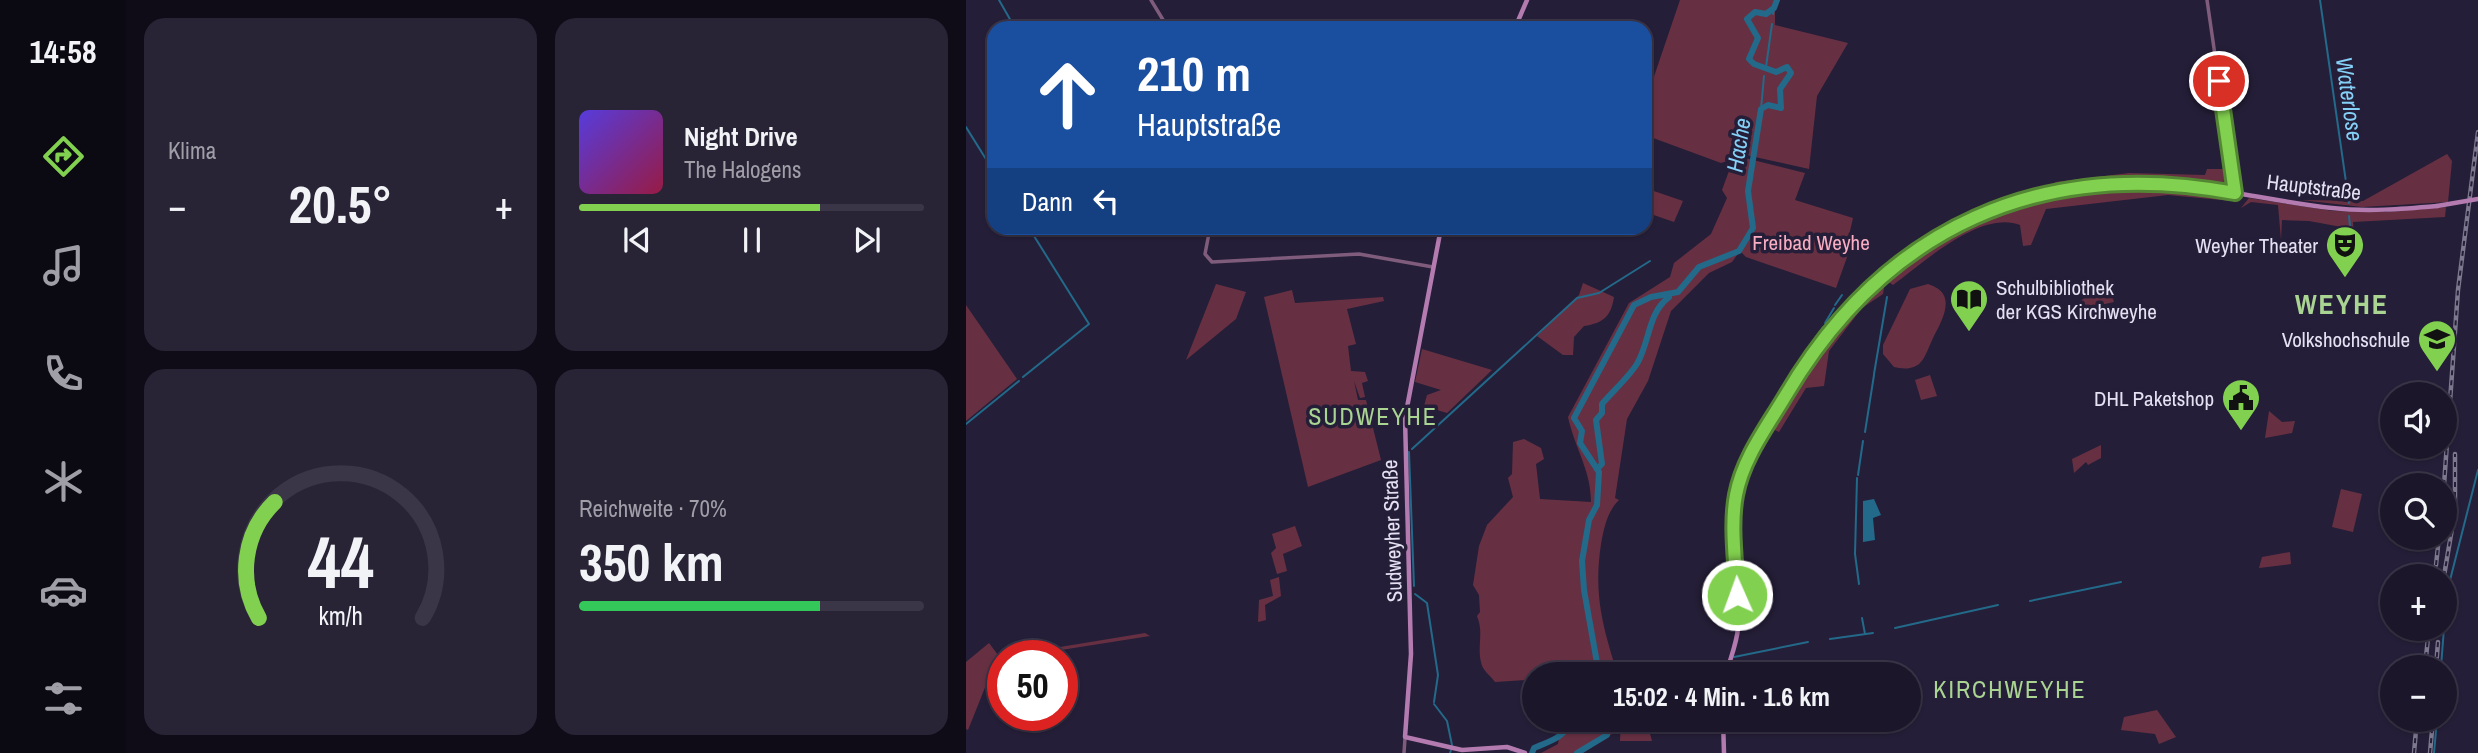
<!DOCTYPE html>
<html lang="de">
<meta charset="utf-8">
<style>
body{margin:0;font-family:"Archivo Narrow",sans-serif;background:#292336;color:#f1f3f6;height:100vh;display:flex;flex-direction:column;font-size:26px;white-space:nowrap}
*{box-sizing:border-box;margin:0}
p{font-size:23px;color:#a09fa8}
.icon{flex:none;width:38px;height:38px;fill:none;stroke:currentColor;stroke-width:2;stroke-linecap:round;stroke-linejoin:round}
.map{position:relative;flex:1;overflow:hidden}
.panel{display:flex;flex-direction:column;gap:18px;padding:18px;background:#0f0c17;width:840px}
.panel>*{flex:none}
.banner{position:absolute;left:21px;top:21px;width:665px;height:214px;border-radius:21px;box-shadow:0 2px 5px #0004,0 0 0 2px #3a3547;background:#1a4fa0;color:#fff;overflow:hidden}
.fabs{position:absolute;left:1414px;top:382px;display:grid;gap:14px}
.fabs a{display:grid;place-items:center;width:77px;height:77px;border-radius:50%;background:#1c162a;box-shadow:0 2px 5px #0004,0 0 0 2px #3a3547;font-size:35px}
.speed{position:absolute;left:21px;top:640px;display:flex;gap:14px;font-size:35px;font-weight:700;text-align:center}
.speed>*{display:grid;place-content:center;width:91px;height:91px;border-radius:50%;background:#1c162a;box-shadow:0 2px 5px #0004,0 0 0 2px #3a3547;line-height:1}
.speed .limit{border:10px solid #d22;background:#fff;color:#111}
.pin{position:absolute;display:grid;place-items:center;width:60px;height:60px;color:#fff;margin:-30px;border:4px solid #fff;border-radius:50%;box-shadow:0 2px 7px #0007}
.me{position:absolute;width:77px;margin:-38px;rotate:358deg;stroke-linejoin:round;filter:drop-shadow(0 0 5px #0008)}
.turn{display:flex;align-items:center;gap:24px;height:147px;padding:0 35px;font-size:32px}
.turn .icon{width:91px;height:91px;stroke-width:2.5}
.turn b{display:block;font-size:49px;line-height:60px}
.then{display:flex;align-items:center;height:66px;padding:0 35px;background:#0003;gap:14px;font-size:26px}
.big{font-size:52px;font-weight:700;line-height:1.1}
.panel .widget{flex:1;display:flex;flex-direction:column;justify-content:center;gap:10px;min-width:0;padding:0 24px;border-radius:21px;background:#292336}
.panel .dial{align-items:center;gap:0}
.dial svg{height:182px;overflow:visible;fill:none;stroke:#3a3547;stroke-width:7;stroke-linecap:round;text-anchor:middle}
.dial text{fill:#f1f3f6;stroke:none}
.song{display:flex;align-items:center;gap:21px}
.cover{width:84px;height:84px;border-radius:10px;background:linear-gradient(135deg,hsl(250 70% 55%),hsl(340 70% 35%))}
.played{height:7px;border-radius:4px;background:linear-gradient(90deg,#82d04f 70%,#3a3547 70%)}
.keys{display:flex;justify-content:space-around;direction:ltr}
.heat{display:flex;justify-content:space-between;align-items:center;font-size:38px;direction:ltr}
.charge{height:10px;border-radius:5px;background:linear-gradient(90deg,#34c759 70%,#3a3547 0)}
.panel .tiles{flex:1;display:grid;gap:18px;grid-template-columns:repeat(2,1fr)}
.trip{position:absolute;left:556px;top:662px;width:399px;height:70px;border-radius:35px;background:#1c162a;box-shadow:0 2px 5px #0004,0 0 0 2px #3a3547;font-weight:700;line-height:70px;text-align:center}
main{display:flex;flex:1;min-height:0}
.tabs{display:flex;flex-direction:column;width:126px;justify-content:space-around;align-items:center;background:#0b0911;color:#a09fa8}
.tabs .icon{width:49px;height:49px}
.tabs .on{color:#82d04f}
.tabs b{font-size:32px;color:#f1f3f6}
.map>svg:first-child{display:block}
.green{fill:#673042}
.water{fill:#236989}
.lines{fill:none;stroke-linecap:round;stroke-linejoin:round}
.stream{stroke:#236989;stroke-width:2}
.river{stroke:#236989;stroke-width:6}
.tertiary{stroke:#7f5c7c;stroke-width:3.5}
.secondary{stroke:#b37baf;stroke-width:4.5}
.rail-casing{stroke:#7d788e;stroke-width:4.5}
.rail{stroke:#251e38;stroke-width:2;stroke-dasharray:5;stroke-linecap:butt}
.secondary-bridge{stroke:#b37baf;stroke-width:4.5}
.route-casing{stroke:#548733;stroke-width:18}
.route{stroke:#82d04f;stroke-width:12}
.labels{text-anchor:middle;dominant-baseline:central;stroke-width:7;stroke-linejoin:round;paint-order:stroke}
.street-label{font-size:21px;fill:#e5e1f3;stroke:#251e38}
.park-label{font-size:21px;fill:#f9adc2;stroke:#251e38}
.poi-label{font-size:21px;fill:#e5e1f3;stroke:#251e38;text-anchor:end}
.water-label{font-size:23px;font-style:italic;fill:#85d0f7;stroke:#251e38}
.quarter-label{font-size:24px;letter-spacing:2px;fill:#aad492;stroke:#251e38}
.district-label{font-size:28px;font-weight:bold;letter-spacing:2px;fill:#aad492;stroke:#251e38}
</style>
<main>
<nav class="tabs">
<b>14:58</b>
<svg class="icon on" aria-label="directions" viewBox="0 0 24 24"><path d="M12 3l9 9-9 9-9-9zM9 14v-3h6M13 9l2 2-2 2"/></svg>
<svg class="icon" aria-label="music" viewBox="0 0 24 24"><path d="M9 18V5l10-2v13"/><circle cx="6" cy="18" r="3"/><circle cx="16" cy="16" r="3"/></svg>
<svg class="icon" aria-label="phone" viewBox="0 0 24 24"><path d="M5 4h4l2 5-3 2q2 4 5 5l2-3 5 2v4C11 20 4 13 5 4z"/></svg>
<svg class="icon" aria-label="climate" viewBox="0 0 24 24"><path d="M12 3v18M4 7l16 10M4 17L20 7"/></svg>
<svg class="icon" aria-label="car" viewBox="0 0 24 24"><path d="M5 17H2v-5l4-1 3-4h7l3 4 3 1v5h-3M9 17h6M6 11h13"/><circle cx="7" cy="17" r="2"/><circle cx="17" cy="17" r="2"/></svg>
<svg class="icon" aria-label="filters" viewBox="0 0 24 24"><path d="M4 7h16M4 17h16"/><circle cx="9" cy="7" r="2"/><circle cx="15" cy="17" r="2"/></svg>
</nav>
<section class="panel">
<div class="tiles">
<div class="widget"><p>Klima</p>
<div class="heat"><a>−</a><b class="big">20.5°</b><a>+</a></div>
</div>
<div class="widget">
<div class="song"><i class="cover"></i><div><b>Night Drive</b><p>The Halogens</p></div></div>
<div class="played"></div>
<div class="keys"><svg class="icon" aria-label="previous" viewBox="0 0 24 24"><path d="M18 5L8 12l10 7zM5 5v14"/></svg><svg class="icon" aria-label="pause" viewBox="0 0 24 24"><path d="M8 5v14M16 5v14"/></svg><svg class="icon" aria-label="next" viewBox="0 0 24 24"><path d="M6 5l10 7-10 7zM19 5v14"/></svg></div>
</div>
<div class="widget dial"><svg viewBox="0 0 100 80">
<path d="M14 69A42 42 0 1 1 86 69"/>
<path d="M14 69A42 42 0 0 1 21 18" stroke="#82d04f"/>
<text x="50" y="56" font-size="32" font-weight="700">44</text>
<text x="50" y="72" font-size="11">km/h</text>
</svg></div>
<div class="widget"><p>Reichweite · 70%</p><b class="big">350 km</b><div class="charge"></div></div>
</div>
</section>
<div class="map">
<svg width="1512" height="753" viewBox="0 0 1512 753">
<rect width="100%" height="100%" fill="#251e38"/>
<g class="green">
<path d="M714 0H809V25L882 43 851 96 843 169 780 155 755 163 679 135V103Z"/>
<path d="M1481 154 1486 161 1482 202 1396 207 1335 200 1397 201Z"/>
<path d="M779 158 839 173 829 200 887 218 881 244 885 246 870 288 780 257 774 251 766 262 743 273 705 311 682 381 661 419 649 498 653 500C641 512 638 528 635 544 628 591 635 621 649 666L646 674H569V704L564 705 561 680 529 682C524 675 516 670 515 662 511 646 518 633 511 616L514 612 513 595 507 585 513 546 521 525 547 497 542 478 546 474 547 442 558 439 575 448 578 459 570 464 574 499 625 502C625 470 609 449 602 417L663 303 704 277 708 263 745 234 761 198 756 190 763 171Z"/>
<path d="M1241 169H1262L1263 183 1256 186 1154 180 1091 188 1089 182 1163 173 1239 175Z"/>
<path d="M1182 186 1261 195 1266 201 1202 195 1080 209 1065 245 1057 246 1054 225C1014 210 957 263 927 285L921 281V276C939 264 956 249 974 239 1038 201 1109 187 1182 186Z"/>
<path d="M679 188 717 201 708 222 679 212Z"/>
<path d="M1283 198 1367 211 1421 212 1480 207 1479 217 1387 222 1388 238 1382 239 1381 228 1343 221 1316 220 1315 240 1312 205 1285 202 1275 208Z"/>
<path d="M1142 282 1148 302 1112 310 1110 304Z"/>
<path d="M617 283 648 297C645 316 638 323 618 326L608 337 607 355H597L571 336 613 295Z"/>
<path d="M250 284 280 292 270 319 220 360Z"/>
<path d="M962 284C992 293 977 319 967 338 963 346 960 357 954 363 947 370 936 369 928 367L917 354V345L944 289Z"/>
<path d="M913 285 918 288 917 294 896 308 863 351 858 386 840 388 813 432 807 429 830 386 864 337Z"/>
<path d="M326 290 329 303 417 297 418 301 381 309 390 344 382 346 385 371 399 372 402 381 396 383 399 397 394 398 388 381 392 400H400L415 460 342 487 298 297Z"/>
<path d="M0 305 51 379 0 421Z"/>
<path d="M456 349 526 370 481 413 458 406 461 395 475 390 449 382Z"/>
<path d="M964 375 971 396 955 400 949 380Z"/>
<path d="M1303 411 1316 422 1329 421 1326 433 1299 438Z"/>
<path d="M1135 445V458L1122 465 1120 462 1108 473 1106 459Z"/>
<path d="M1375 489 1396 494 1387 532 1366 527Z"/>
<path d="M329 526 336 546 317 554 321 571 311 574 305 553 310 548 306 534Z"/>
<path d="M1324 552 1325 564 1293 568 1296 557Z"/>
<path d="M313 577 315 596 299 605 300 620 292 622 293 600 307 596 304 580Z"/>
<path d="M179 633 184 636 57 656H39Z"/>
<path d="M23 643 32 655 2 730 0 729V662Z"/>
<path d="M1191 710 1210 737 1193 744 1189 734 1155 730 1158 717Z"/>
<path d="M605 719H649V732L617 753H575L592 744 593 738 604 729Z"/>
<path d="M655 719H680L686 741H654Z"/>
</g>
<path class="water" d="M908 499 915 515 907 518 909 540 897 542V501Z"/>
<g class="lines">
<g class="stream">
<path d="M33 0 49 28"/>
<path d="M1354 0 1383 203"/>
<path d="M807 14 808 8"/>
<path d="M800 67 806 24"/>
<path d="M795 109 798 76"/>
<path d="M0 127 28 172"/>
<path d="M1383 216 1385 237"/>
<path d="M869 305 876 295"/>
<path d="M859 323 868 308"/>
<path d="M853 333 857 327"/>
<path d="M845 345 850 338"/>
<path d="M908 374 921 297"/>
<path d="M57 377 123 324 63 228"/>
<path d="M807 410 843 349"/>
<path d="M0 424 53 381"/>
<path d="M899 432 908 375"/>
<path d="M446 449 611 298 633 293 684 261"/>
<path d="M443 452 448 586"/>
<path d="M775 463 805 413"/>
<path d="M772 469 774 466"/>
<path d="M892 475 897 441"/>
<path d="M891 478 889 554 893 584"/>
<path d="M449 594 461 603 472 675 468 702"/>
<path d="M1064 601 1155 582"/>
<path d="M896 618 899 634"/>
<path d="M1479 621 1481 592 1512 470"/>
<path d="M929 628 1032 605"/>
<path d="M864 639 907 633"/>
<path d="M768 657 842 642"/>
<path d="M1475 667 1478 628"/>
<path d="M468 704 481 721 486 745"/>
<path d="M484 753 485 750"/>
<path d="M1468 753 1471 719"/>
</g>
<g class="river">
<path d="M631 469 636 464 630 420 636 413V404C645 393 666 374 672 362 684 340 682 313 703 297"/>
<path d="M633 674 618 590 616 561 623 520 631 505 633 472 614 443 616 431 608 418 668 305 685 297 712 292 733 267 773 251 787 228 782 191 795 109 802 105 815 108 814 89 825 73 821 67 810 72 788 64 783 59 792 38 781 19 789 12 800 14 808 8 811 0"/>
<path d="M566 753 568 748C582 742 603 736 604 719"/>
<path d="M611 753 641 735V719"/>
</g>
<g class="tertiary">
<path d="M185 0 202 28"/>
<path d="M1241 0 1269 193"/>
<path d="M244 228 239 254 246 262 393 254 467 267"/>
<path d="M438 753 439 738"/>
</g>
<g class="secondary">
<path d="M549 28 561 0"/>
<path d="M475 228 439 418 445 654 439 737 496 750 541 747 559 753"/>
<path d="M760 674C764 659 771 643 772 628 776 581 759 531 773 485 781 455 800 428 816 401 895 268 1017 180 1177 183 1241 184 1303 201 1366 208 1401 212 1437 209 1471 206"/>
<path d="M757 719 758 753"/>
</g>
<defs>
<g id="rail">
<path d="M1478 485 1492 290 1512 132"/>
<path d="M1470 565 1473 537"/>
<path d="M1478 576 1489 511V454"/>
<path d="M1459 667 1463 628"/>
<path d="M1470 667 1472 642"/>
<path d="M1448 753 1451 719"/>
<path d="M1464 753 1467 719"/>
</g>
</defs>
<use href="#rail" class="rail-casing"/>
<use href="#rail" class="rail"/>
<path class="secondary-bridge" d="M1471 206 1512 199"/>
</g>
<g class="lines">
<defs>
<path id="route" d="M771 595C770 563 764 527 770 495 777 458 801 427 820 395 920 226 1076 157 1269 193L1253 81"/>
</defs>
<use href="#route" class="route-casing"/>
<use href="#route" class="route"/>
</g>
<defs>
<symbol id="theatre-pin" viewBox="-11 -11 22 30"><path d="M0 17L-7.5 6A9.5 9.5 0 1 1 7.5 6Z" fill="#82d04f" stroke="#251e38"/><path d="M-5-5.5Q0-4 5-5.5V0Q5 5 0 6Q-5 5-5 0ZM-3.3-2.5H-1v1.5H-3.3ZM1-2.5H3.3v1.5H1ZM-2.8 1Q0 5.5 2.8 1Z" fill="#111"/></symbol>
<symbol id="library-pin" viewBox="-11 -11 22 30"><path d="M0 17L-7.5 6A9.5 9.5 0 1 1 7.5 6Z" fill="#82d04f" stroke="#251e38"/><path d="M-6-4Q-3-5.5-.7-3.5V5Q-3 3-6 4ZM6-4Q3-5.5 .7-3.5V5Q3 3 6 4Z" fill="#111"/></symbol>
<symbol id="university-pin" viewBox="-11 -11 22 30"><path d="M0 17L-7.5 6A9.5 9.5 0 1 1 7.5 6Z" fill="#82d04f" stroke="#251e38"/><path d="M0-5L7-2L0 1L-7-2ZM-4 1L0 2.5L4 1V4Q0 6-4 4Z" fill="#111"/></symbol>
<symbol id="civic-pin" viewBox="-11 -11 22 30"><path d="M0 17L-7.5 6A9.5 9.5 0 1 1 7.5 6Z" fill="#82d04f" stroke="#251e38"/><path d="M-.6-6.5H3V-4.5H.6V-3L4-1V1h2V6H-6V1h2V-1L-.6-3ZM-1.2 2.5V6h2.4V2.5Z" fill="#111"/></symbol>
</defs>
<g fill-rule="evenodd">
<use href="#theatre-pin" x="1357" y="223" width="44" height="60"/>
<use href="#library-pin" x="981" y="277" width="44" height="60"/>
<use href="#university-pin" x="1449" y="317" width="44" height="60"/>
<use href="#civic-pin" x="1253" y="376" width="44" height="60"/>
</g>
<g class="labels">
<g class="street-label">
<text transform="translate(1348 187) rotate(7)">Hauptstraße</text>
<text transform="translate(426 531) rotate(-92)">Sudweyher Straße</text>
</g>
<g class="park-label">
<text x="845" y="242">Freibad Weyhe</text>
</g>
<g class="poi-label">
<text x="1352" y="245">Weyher Theater</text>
<text x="1030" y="287" text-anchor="start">Schulbibliothek<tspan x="1030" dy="24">der KGS Kirchweyhe</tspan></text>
<text x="1444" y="339">Volkshochschule</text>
<text x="1248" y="398">DHL Paketshop</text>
</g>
<g class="water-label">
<text transform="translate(1384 99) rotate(82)">Waterlose</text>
<text transform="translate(772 145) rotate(-81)">Hache</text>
</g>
<g class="quarter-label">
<text x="407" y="416">SUDWEYHE</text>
<text x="1044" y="689">KIRCHWEYHE</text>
</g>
<g class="district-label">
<text x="1376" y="304">WEYHE</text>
</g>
</g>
</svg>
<div class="fabs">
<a><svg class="icon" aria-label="sound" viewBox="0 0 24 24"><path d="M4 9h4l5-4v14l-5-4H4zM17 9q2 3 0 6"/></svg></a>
<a><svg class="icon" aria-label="search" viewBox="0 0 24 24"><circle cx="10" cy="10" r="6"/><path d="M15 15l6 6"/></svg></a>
<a>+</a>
<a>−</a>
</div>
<div class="speed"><div class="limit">50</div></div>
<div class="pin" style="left:1253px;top:81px;background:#d93025"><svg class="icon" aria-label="arrive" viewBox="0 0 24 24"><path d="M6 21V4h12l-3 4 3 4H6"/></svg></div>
<svg class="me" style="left:771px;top:595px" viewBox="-20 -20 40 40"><circle r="17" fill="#82d04f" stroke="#fff" stroke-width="3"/><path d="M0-11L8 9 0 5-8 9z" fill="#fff"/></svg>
<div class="trip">15:02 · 4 Min. · 1.6 km</div>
<div class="banner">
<div class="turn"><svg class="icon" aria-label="ahead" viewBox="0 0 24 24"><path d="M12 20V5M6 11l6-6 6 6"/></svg><div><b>210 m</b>Hauptstraße</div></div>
<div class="then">Dann<svg class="icon" aria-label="left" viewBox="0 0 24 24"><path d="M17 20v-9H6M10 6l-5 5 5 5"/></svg></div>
</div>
</div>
</main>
